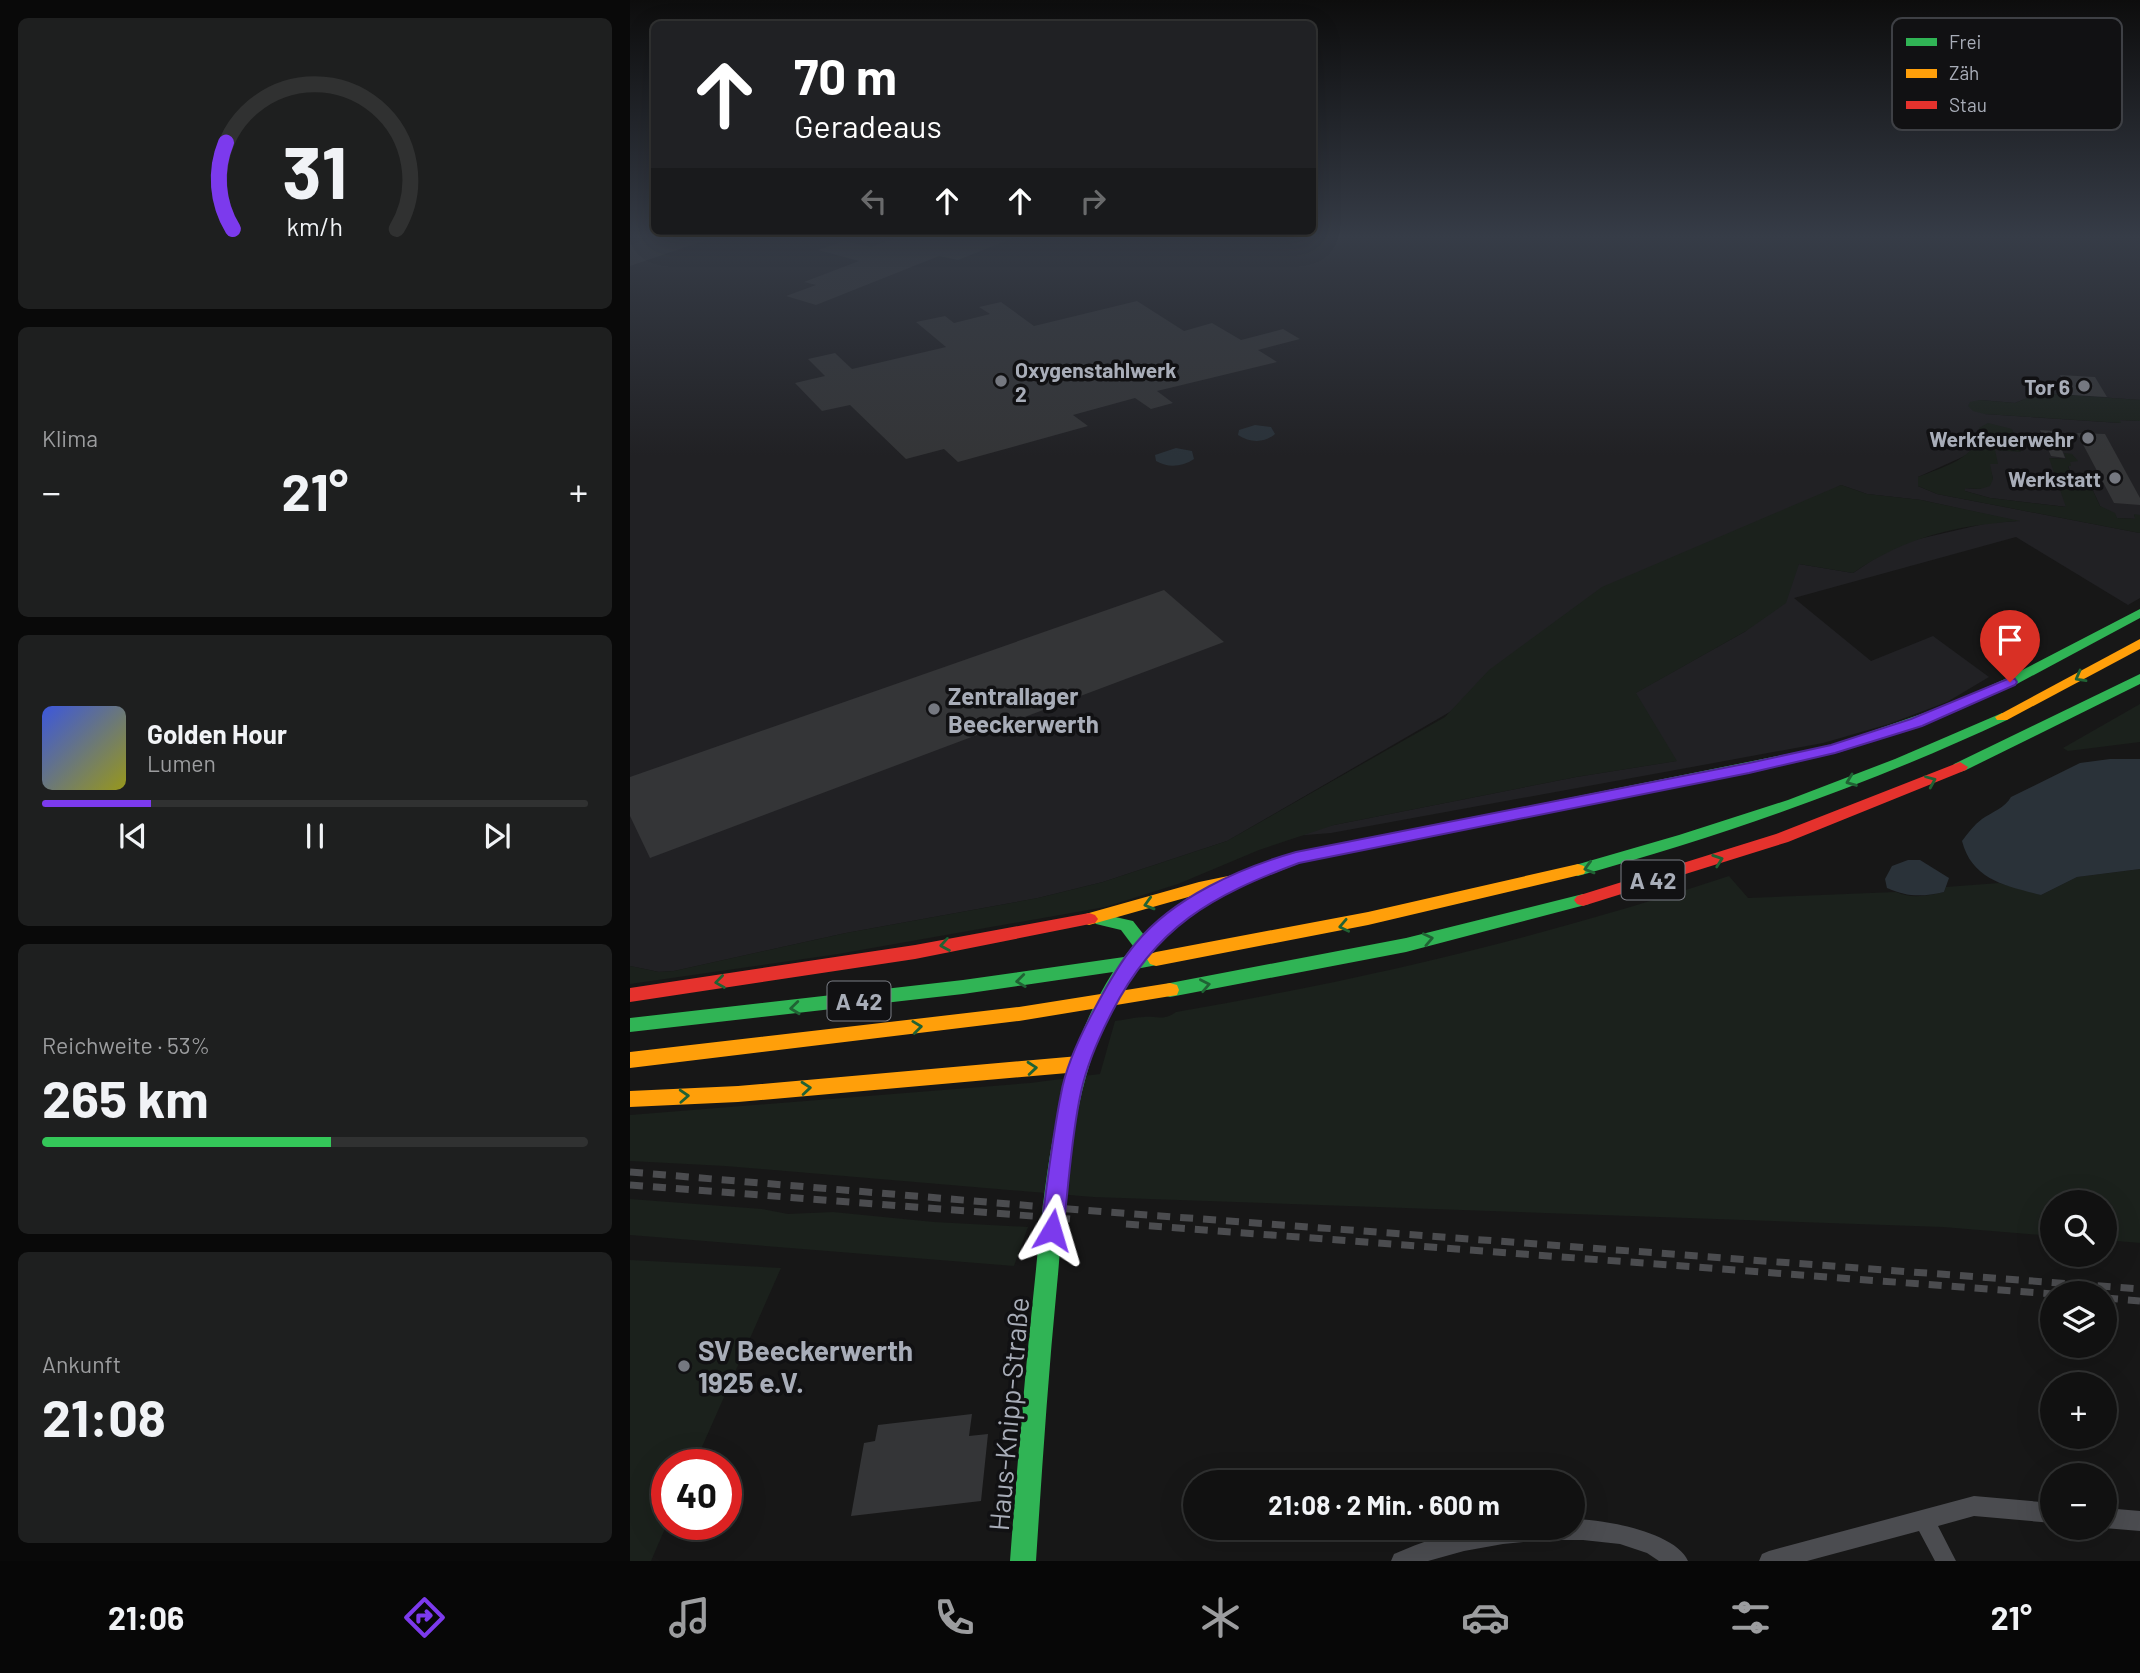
<!DOCTYPE html>
<html lang="de">
<meta charset="utf-8">
<style>
body{margin:0;font-family:Barlow,sans-serif;background:#1e1f1f;color:#f1f3f6;height:100vh;display:flex;flex-direction:column;font-size:26px;white-space:nowrap}
*{box-sizing:border-box;margin:0}
p{font-size:23px;color:#9c9d9f}
.icon{flex:none;width:38px;height:38px;fill:none;stroke:currentColor;stroke-width:2;stroke-linecap:round;stroke-linejoin:round}
.map{position:relative;flex:1;overflow:hidden}
.details{display:flex;flex-direction:column;gap:18px;padding:18px;background:#090909;width:630px}
.details>*{flex:none}
.banner{position:absolute;left:21px;top:21px;width:665px;height:214px;border-radius:10px;box-shadow:0 7px 28px #0002,0 0 0 2px #303131;background:#202124;color:#fff;overflow:hidden}
.buttons{position:absolute;left:1410px;top:1190px;display:grid;gap:14px}
.buttons a{display:grid;place-items:center;width:77px;height:77px;border-radius:50%;background:#111;box-shadow:0 7px 28px #0002,0 0 0 2px #303131;font-size:35px}
.speed{position:absolute;left:21px;top:1449px;display:flex;gap:14px;font-size:35px;font-weight:700;text-align:center}
.speed>*{display:grid;place-content:center;width:91px;height:91px;border-radius:50%;background:#111;box-shadow:0 7px 28px #0002,0 0 0 2px #303131;line-height:1}
.speed .limit{border:10px solid #d22;background:#fff;color:#111}
.pin{position:absolute;display:grid;place-items:center;width:60px;height:60px;color:#fff;margin:-72px -30px;border-radius:50% 50% 50% 0;rotate:-45deg;box-shadow:0 0 7px #0007}
.pin .icon{rotate:45deg}
.me{position:absolute;width:77px;margin:-38px;rotate:7deg;stroke-linejoin:round;filter:drop-shadow(0 0 5px #0008)}
.turn{display:flex;align-items:center;gap:24px;height:147px;padding:0 28px;font-size:32px}
.turn .icon{width:91px;height:91px;stroke-width:2.5}
.turn b{display:block;font-size:49px;line-height:60px}
.lanes{display:flex;align-items:center;height:66px;padding:0 28px;background:#0003;justify-content:center;gap:35px;direction:ltr}
.lanes .off{opacity:.35}
.big{font-size:52px;font-weight:700;line-height:1.1}
.details .card{flex:1;display:flex;flex-direction:column;justify-content:center;gap:10px;min-width:0;padding:0 24px;border-radius:10px;background:#1e1f1f}
.details .dial{align-items:center;gap:0}
.dial svg{height:182px;overflow:visible;fill:none;stroke:#303131;stroke-width:7;stroke-linecap:round;text-anchor:middle}
.dial text{fill:#f1f3f6;stroke:none}
.song{display:flex;align-items:center;gap:21px}
.cover{width:84px;height:84px;border-radius:10px;background:linear-gradient(135deg,hsl(230 70% 55%),hsl(60 70% 35%))}
.played{height:7px;border-radius:4px;background:linear-gradient(90deg,#7c3aed 20%,#303131 20%)}
.keys{display:flex;justify-content:space-around;direction:ltr}
.heat{display:flex;justify-content:space-between;align-items:center;font-size:38px;direction:ltr}
.charge{height:10px;border-radius:5px;background:linear-gradient(90deg,#34c759 53%,#303131 0)}
.trip{position:absolute;left:553px;top:1470px;width:402px;height:70px;border-radius:35px;background:#111;box-shadow:0 7px 28px #0002,0 0 0 2px #303131;font-weight:700;line-height:70px;text-align:center}
.dock{display:flex;height:112px;justify-content:space-around;align-items:center;background:#070707;color:#9c9d9f}
.dock .icon{width:49px;height:49px}
.dock .current{color:#7c3aed}
.dock b{font-size:32px;color:#f1f3f6}
main{display:flex;flex:1;min-height:0}
.map>svg:first-child{display:block}
.built{fill:#212124;fill-rule:evenodd}
.green{fill:#1b211c}
.water{fill:#2a3239}
.building{fill:#343537}
.lines{fill:none;stroke-linecap:round;stroke-linejoin:round}
.street{fill:#4b4c50;fill-rule:evenodd}
.fast{fill:#30b455;fill-rule:evenodd}
.slow{fill:#ff9f0a;fill-rule:evenodd}
.jam{fill:#e5322d;fill-rule:evenodd}
.rail{stroke:#4b4c4f;stroke-width:7;stroke-dasharray:13 10;stroke-linecap:butt}
.oneway{stroke:#206234}
.route{fill:#7c3aed;stroke:#51269a;stroke-width:2}
.poi-dot{fill:#757880;stroke:#111113;stroke-width:2.5}
.labels{text-anchor:middle;dominant-baseline:central;stroke-width:7;stroke-linejoin:round;paint-order:stroke}
.far-poi-label{font-size:21px;font-weight:bold;fill:#a8adb8;stroke:#111113;text-anchor:end}
.shield{fill:#111113;stroke:#7b7e86;stroke-width:2}
.shield-label{font-size:23px;font-weight:bold;fill:#a8adb8}
.poi-label{font-size:24px;font-weight:bold;fill:#a8adb8;stroke:#111113;text-anchor:start}
.near-poi-label{font-size:28px;font-weight:bold;fill:#a8adb8;stroke:#111113;text-anchor:start}
.near-street-label{font-size:28px;fill:#a8adb8;stroke:#111113}
.key{fill:#111113;stroke:#3e4045;stroke-width:2}
.key-label{font-size:19px;fill:#a8adb8}
</style>
<main>
<section class="details">
<div class="card dial"><svg viewBox="0 0 100 80">
<path d="M14 69A42 42 0 1 1 86 69"/>
<path d="M14 69A42 42 0 0 1 11 31" stroke="#7c3aed"/>
<text x="50" y="56" font-size="32" font-weight="700">31</text>
<text x="50" y="72" font-size="11">km/h</text>
</svg></div>
<div class="card"><p>Klima</p>
<div class="heat"><a>−</a><b class="big">21°</b><a>+</a></div>
</div>
<div class="card">
<div class="song"><i class="cover"></i><div><b>Golden Hour</b><p>Lumen</p></div></div>
<div class="played"></div>
<div class="keys"><svg class="icon" aria-label="previous" viewBox="0 0 24 24"><path d="M18 5L8 12l10 7zM5 5v14"/></svg><svg class="icon" aria-label="pause" viewBox="0 0 24 24"><path d="M8 5v14M16 5v14"/></svg><svg class="icon" aria-label="next" viewBox="0 0 24 24"><path d="M6 5l10 7-10 7zM19 5v14"/></svg></div>
</div>
<div class="card"><p>Reichweite · 53%</p><b class="big">265 km</b><div class="charge"></div></div>
<div class="card"><p>Ankunft</p><b class="big">21:08</b></div>
</section>
<div class="map">
<svg width="1510" height="1561" viewBox="0 0 1510 1561">
<rect width="100%" height="100%" fill="#171717"/>
<path class="built" d="M7 237H1510V400L1410 393 1385 403 1350 400 1355 414 1490 423V420L1510 421V515H1504L1506 519 1487 518 1470 506 1459 482 1443 481 1436 459 1420 458 1437 507 1360 498 1335 491 1334 488 1350 489 1363 479 1359 464H1367L1349 440 1339 454 1288 477V486L1307 494 1510 533V598L1498 605 1386 537 1164 598 1241 661 1303 636 1359 677 1317 702 1259 724 1193 743 701 833 597 841 473 882 408 898 216 933 44 971 29 972 0 966V240ZM1211 485 1237 494 1291 500 1387 521 1358 523 1280 541 1250 555 1223 573 1169 564 1116 631 1005 693 1046 761 946 777 704 825 599 840Z"/>
<g class="green">
<path d="M1410 393 1510 400V421L1490 420 1491 423 1355 414 1343 411 1338 406 1340 402 1350 400 1385 403Z"/>
<path d="M1358 423 1382 429 1391 452 1365 450 1368 464H1360L1363 479 1360 486 1350 489 1335 488V491L1360 498 1436 507 1419 458 1436 459 1434 453 1442 454 1448 461 1440 462 1441 466H1438L1443 480 1459 482 1470 506 1485 513 1487 518 1505 519 1504 514 1510 515V533L1307 494 1288 486V477C1312 467 1350 458 1349 428Z"/>
<path d="M1211 485 1237 494 1291 500 1390 521C1327 525 1275 537 1223 573L1169 564 1156 603 1116 631 1006 693 1047 761 946 777 704 825 629 850 548 884 475 907 208 954 0 984V966L29 972 44 971 216 933 408 898 473 882 597 841 815 717 859 670 972 587Z"/>
<path d="M1510 704V742L1438 751 1433 748Z"/>
<path d="M1510 869V1243L1475 1240V1202H1423V1236L1313 1227 463 1197 95 1166 0 1161V1115L400 1083 470 1074 485 1021C495 1020 505 1017 514 1017 526 1016 534 1021 546 1012 733 980 918 936 1099 876L1118 898 1266 892C1282 899 1297 896 1314 892L1316 887 1369 883 1411 895 1447 877Z"/>
<path d="M0 1199 132 1209 158 1214 203 1212 304 1222 398 1227 384 1266 0 1235Z"/>
<path d="M0 1260 151 1268 64 1465H37V1524L21 1561H0Z"/>
</g>
<g class="water">
<path d="M625 425 641 427 645 434C635 443 620 443 608 435L609 430Z"/>
<path d="M546 448 562 451 564 459C552 467 538 468 526 461L525 455Z"/>
<path d="M1480 759H1510V869L1447 877 1411 895C1376 886 1342 880 1332 841 1338 833 1344 825 1352 819 1362 812 1375 808 1381 797L1450 763Z"/>
<path d="M1278 860H1290L1319 878 1314 892C1292 897 1277 897 1257 888L1255 879 1262 866Z"/>
</g>
<g class="building">
<path d="M23 237H79V239L0 266V245Z"/>
<path d="M268 237 383 238 328 260 309 256 186 305 156 296 186 285 174 282 229 261 188 250 214 241 241 247Z"/>
<path d="M507 301 554 331 582 323 611 340 653 329 670 339 628 350 647 362 527 391 543 403 521 409 505 398 443 415 458 426 328 462 314 449 276 459 220 405 192 411 165 383 195 376 178 359 205 353 222 369 316 347 286 322 315 316 324 323 360 314 349 307 371 302 404 326Z"/>
<path d="M1430 375 1465 377 1477 397 1442 395Z"/>
<path d="M1410 430 1425 431 1435 458 1421 456Z"/>
<path d="M1447 433 1475 434 1510 498V505L1484 503Z"/>
<path d="M534 590 594 642 20 858 0 816V777Z"/>
<path d="M342 1414 339 1436 358 1434 351 1501 221 1516 234 1443 245 1441 248 1425Z"/>
</g>
<g class="lines">
<g class="street">
<path d="M1344 1496 1423 1503V1523L1344 1516 1308 1526 1326 1561H1305L1289 1531 1177 1561H1129L1132 1554 1139 1551Z"/>
<path d="M1475 1508 1510 1511V1531L1474 1528Z"/>
<path d="M943 1519C972 1519 1046 1532 1058 1561H1029L1017 1553 990 1544 953 1540H913L873 1544 834 1551 798 1561H761L764 1554C791 1542 819 1533 848 1528H943Z"/>
</g>
<g class="fast">
<path d="M1510 609V618L1385 685 1327 711 1210 752 934 809 926 804 934 799 1202 745 1317 705 1375 679Z"/>
<path d="M1510 674V684L1336 770 1330 772 1322 767 1324 764Z"/>
<path d="M1372 713 1379 717 1377 720C1238 785 1095 835 948 876L942 874 940 870 942 866 1049 835 1158 800 1265 759Z"/>
<path d="M575 892 581 894 584 898 581 902 549 924 518 954H532L535 959 532 964 506 969C441 1057 437 1180 427 1285 418 1377 412 1469 406 1561H380C387 1467 395 1373 405 1279 416 1175 425 1063 483 972L333 994 0 1032V1018L333 980 494 957 503 946 491 930 466 924 463 920 466 916 472 914 503 921 514 935 552 904Z"/>
<path d="M953 894 959 896 962 900 959 904 776 952 540 997 533 995 531 990 533 985 540 983 776 938Z"/>
</g>
<g class="slow">
<path d="M1510 639V649L1377 720H1367L1365 717Z"/>
<path d="M934 799 942 804 940 808 670 863 611 886 575 904 569 902 566 898 569 894 459 925 453 923 450 919 453 915 459 913 569 882 608 874 666 852Z"/>
<path d="M948 864 954 866 956 870 954 874 738 925 526 966 520 964 517 959 520 954 526 952 738 912Z"/>
<path d="M540 983 547 985 549 990 547 995 389 1021 0 1068V1052L389 1007Z"/>
<path d="M449 1056 456 1059 459 1064 456 1069 449 1072 108 1102 0 1107V1091L108 1086Z"/>
</g>
<g class="jam">
<path d="M1330 762 1338 767 1336 770 1158 842 953 906 947 904 944 900 947 896 1146 834Z"/>
<path d="M459 913 465 915 468 919 465 923 285 959 0 1002V988L285 945Z"/>
</g>
<g class="rail">
<path d="M0 1172 451 1210 1510 1289"/>
<path d="M0 1185 440 1219"/>
<path d="M496 1224 1423 1294"/>
<path d="M1475 1298 1510 1301"/>
</g>
</g>
<defs><path id="oneway-chevron" d="M-2-3.5L2.5 0L-2 3.5" fill="none" stroke-width="1.6" stroke-linecap="round" stroke-linejoin="round" transform="scale(1.75)"/></defs>
<g class="oneway">
<use href="#oneway-chevron" transform="translate(1450 677) rotate(151)"/>
<use href="#oneway-chevron" transform="translate(1221 781) rotate(159)"/>
<use href="#oneway-chevron" transform="translate(1301 781) rotate(-23)"/>
<use href="#oneway-chevron" transform="translate(1088 860) rotate(-19)"/>
<use href="#oneway-chevron" transform="translate(959 868) rotate(164)"/>
<use href="#oneway-chevron" transform="translate(519 904) rotate(164)"/>
<use href="#oneway-chevron" transform="translate(714 926) rotate(168)"/>
<use href="#oneway-chevron" transform="translate(798 939) rotate(-12)"/>
<use href="#oneway-chevron" transform="translate(315 945) rotate(170)"/>
<use href="#oneway-chevron" transform="translate(391 981) rotate(173)"/>
<use href="#oneway-chevron" transform="translate(90 982) rotate(172)"/>
<use href="#oneway-chevron" transform="translate(575 985) rotate(-11)"/>
<use href="#oneway-chevron" transform="translate(165 1008) rotate(174)"/>
<use href="#oneway-chevron" transform="translate(287 1027) rotate(-7)"/>
<use href="#oneway-chevron" transform="translate(402 1068) rotate(-5)"/>
<use href="#oneway-chevron" transform="translate(176 1088) rotate(-5)"/>
<use href="#oneway-chevron" transform="translate(54 1096) rotate(-3)"/>
</g>
<linearGradient id="sky" x2="0" y2="1"><stop stop-color="#0d0d0d"/><stop offset="0.52" stop-color="#363c47"/><stop offset="1" stop-color="#363c47" stop-opacity="0"/></linearGradient>
<rect width="1510" height="456" fill="url(#sky)"/>
<path class="route" d="M1380 678 1385 679 1387 682 1385 685 1292 726 1205 753 1119 773 669 863C581 896 526 926 482 1012 469 1037 457 1064 451 1092 441 1137 439 1185 433 1230L430 1237 422 1240 414 1237 411 1230C417 1185 422 1139 431 1094 436 1065 450 1036 464 1010 476 987 489 963 506 943 544 897 610 868 666 852L1119 763 1201 745 1281 719Z"/>
<g class="poi-dot">
<circle cx="371" cy="381" r="7"/>
<circle cx="1454" cy="386" r="7"/>
<circle cx="1458" cy="438" r="7"/>
<circle cx="1485" cy="478" r="7"/>
<circle cx="304" cy="709" r="7"/>
<circle cx="54" cy="1366" r="7"/>
</g>
<g class="labels">
<g class="far-poi-label">
<text x="385" y="369" text-anchor="start">Oxygenstahlwerk<tspan x="385" dy="24">2</tspan></text>
<text x="1440" y="386">Tor 6</text>
<text x="1444" y="438">Werkfeuerwehr</text>
<text x="1471" y="478">Werkstatt</text>
</g>
<g class="shield">
<rect x="991.5" y="860.5" width="63" height="39" rx="5"/>
<rect x="197.5" y="981.5" width="63" height="39" rx="5"/>
</g>
<g class="shield-label">
<text x="1023" y="880">A 42</text>
<text x="229" y="1001">A 42</text>
</g>
<g class="poi-label">
<text x="318" y="695">Zentrallager<tspan x="318" dy="28">Beeckerwerth</tspan></text>
</g>
<g class="near-poi-label">
<text x="68" y="1350">SV Beeckerwerth<tspan x="68" dy="32">1925 e.V.</tspan></text>
</g>
<g class="near-street-label">
<text transform="translate(378 1414) rotate(-85)">Haus-Knipp-Straße</text>
</g>
</g>
<rect x="1262" y="18" width="230" height="112" rx="10" class="key"/>
<rect x="1276" y="38" width="31" height="8" fill="#30b455"/>
<rect x="1276" y="69" width="31" height="9" fill="#ff9f0a"/>
<rect x="1276" y="101" width="31" height="8" fill="#e5322d"/>
<g class="key-label">
<text x="1319" y="49">Frei</text>
<text x="1319" y="80">Zäh</text>
<text x="1319" y="112">Stau</text>
</g>
</svg>
<div class="buttons">
<a><svg class="icon" aria-label="search" viewBox="0 0 24 24"><circle cx="10" cy="10" r="6"/><path d="M15 15l6 6"/></svg></a>
<a><svg class="icon" aria-label="layers" viewBox="0 0 24 24"><path d="M12 4l9 5-9 5-9-5zM3 14l9 5 9-5"/></svg></a>
<a>+</a>
<a>−</a>
</div>
<div class="speed"><div class="limit">40</div></div>
<div class="pin" style="left:1380px;top:682px;background:#d93025"><svg class="icon" aria-label="arrive" viewBox="0 0 24 24"><path d="M6 21V4h12l-3 4 3 4H6"/></svg></div>
<svg class="me" style="left:422px;top:1230px" viewBox="-20 -20 40 40"><path d="M0-17L14 15 0 8-14 15z" fill="#7c3aed" stroke="#fff" stroke-width="4"/></svg>
<div class="trip">21:08 · 2 Min. · 600 m</div>
<div class="banner">
<div class="turn"><svg class="icon" aria-label="ahead" viewBox="0 0 24 24"><path d="M12 20V5M6 11l6-6 6 6"/></svg><div><b>70 m</b>Geradeaus</div></div>
<div class="lanes"><svg class="icon off" aria-label="left" viewBox="0 0 24 24"><path d="M17 20v-9H6M10 6l-5 5 5 5"/></svg><svg class="icon" aria-label="ahead" viewBox="0 0 24 24"><path d="M12 20V5M6 11l6-6 6 6"/></svg><svg class="icon" aria-label="ahead" viewBox="0 0 24 24"><path d="M12 20V5M6 11l6-6 6 6"/></svg><svg class="icon off" aria-label="right" viewBox="0 0 24 24"><path d="M7 20v-9h11M14 6l5 5-5 5"/></svg></div>
</div>
</div>
</main>
<nav class="dock">
<b>21:06</b>
<svg class="icon current" aria-label="directions" viewBox="0 0 24 24"><path d="M12 3l9 9-9 9-9-9zM9 14v-3h6M13 9l2 2-2 2"/></svg>
<svg class="icon" aria-label="music" viewBox="0 0 24 24"><path d="M9 18V5l10-2v13"/><circle cx="6" cy="18" r="3"/><circle cx="16" cy="16" r="3"/></svg>
<svg class="icon" aria-label="phone" viewBox="0 0 24 24"><path d="M5 4h4l2 5-3 2q2 4 5 5l2-3 5 2v4C11 20 4 13 5 4z"/></svg>
<svg class="icon" aria-label="climate" viewBox="0 0 24 24"><path d="M12 3v18M4 7l16 10M4 17L20 7"/></svg>
<svg class="icon" aria-label="car" viewBox="0 0 24 24"><path d="M5 17H2v-5l4-1 3-4h7l3 4 3 1v5h-3M9 17h6M6 11h13"/><circle cx="7" cy="17" r="2"/><circle cx="17" cy="17" r="2"/></svg>
<svg class="icon" aria-label="filters" viewBox="0 0 24 24"><path d="M4 7h16M4 17h16"/><circle cx="9" cy="7" r="2"/><circle cx="15" cy="17" r="2"/></svg>
<b>21°</b>
</nav>
